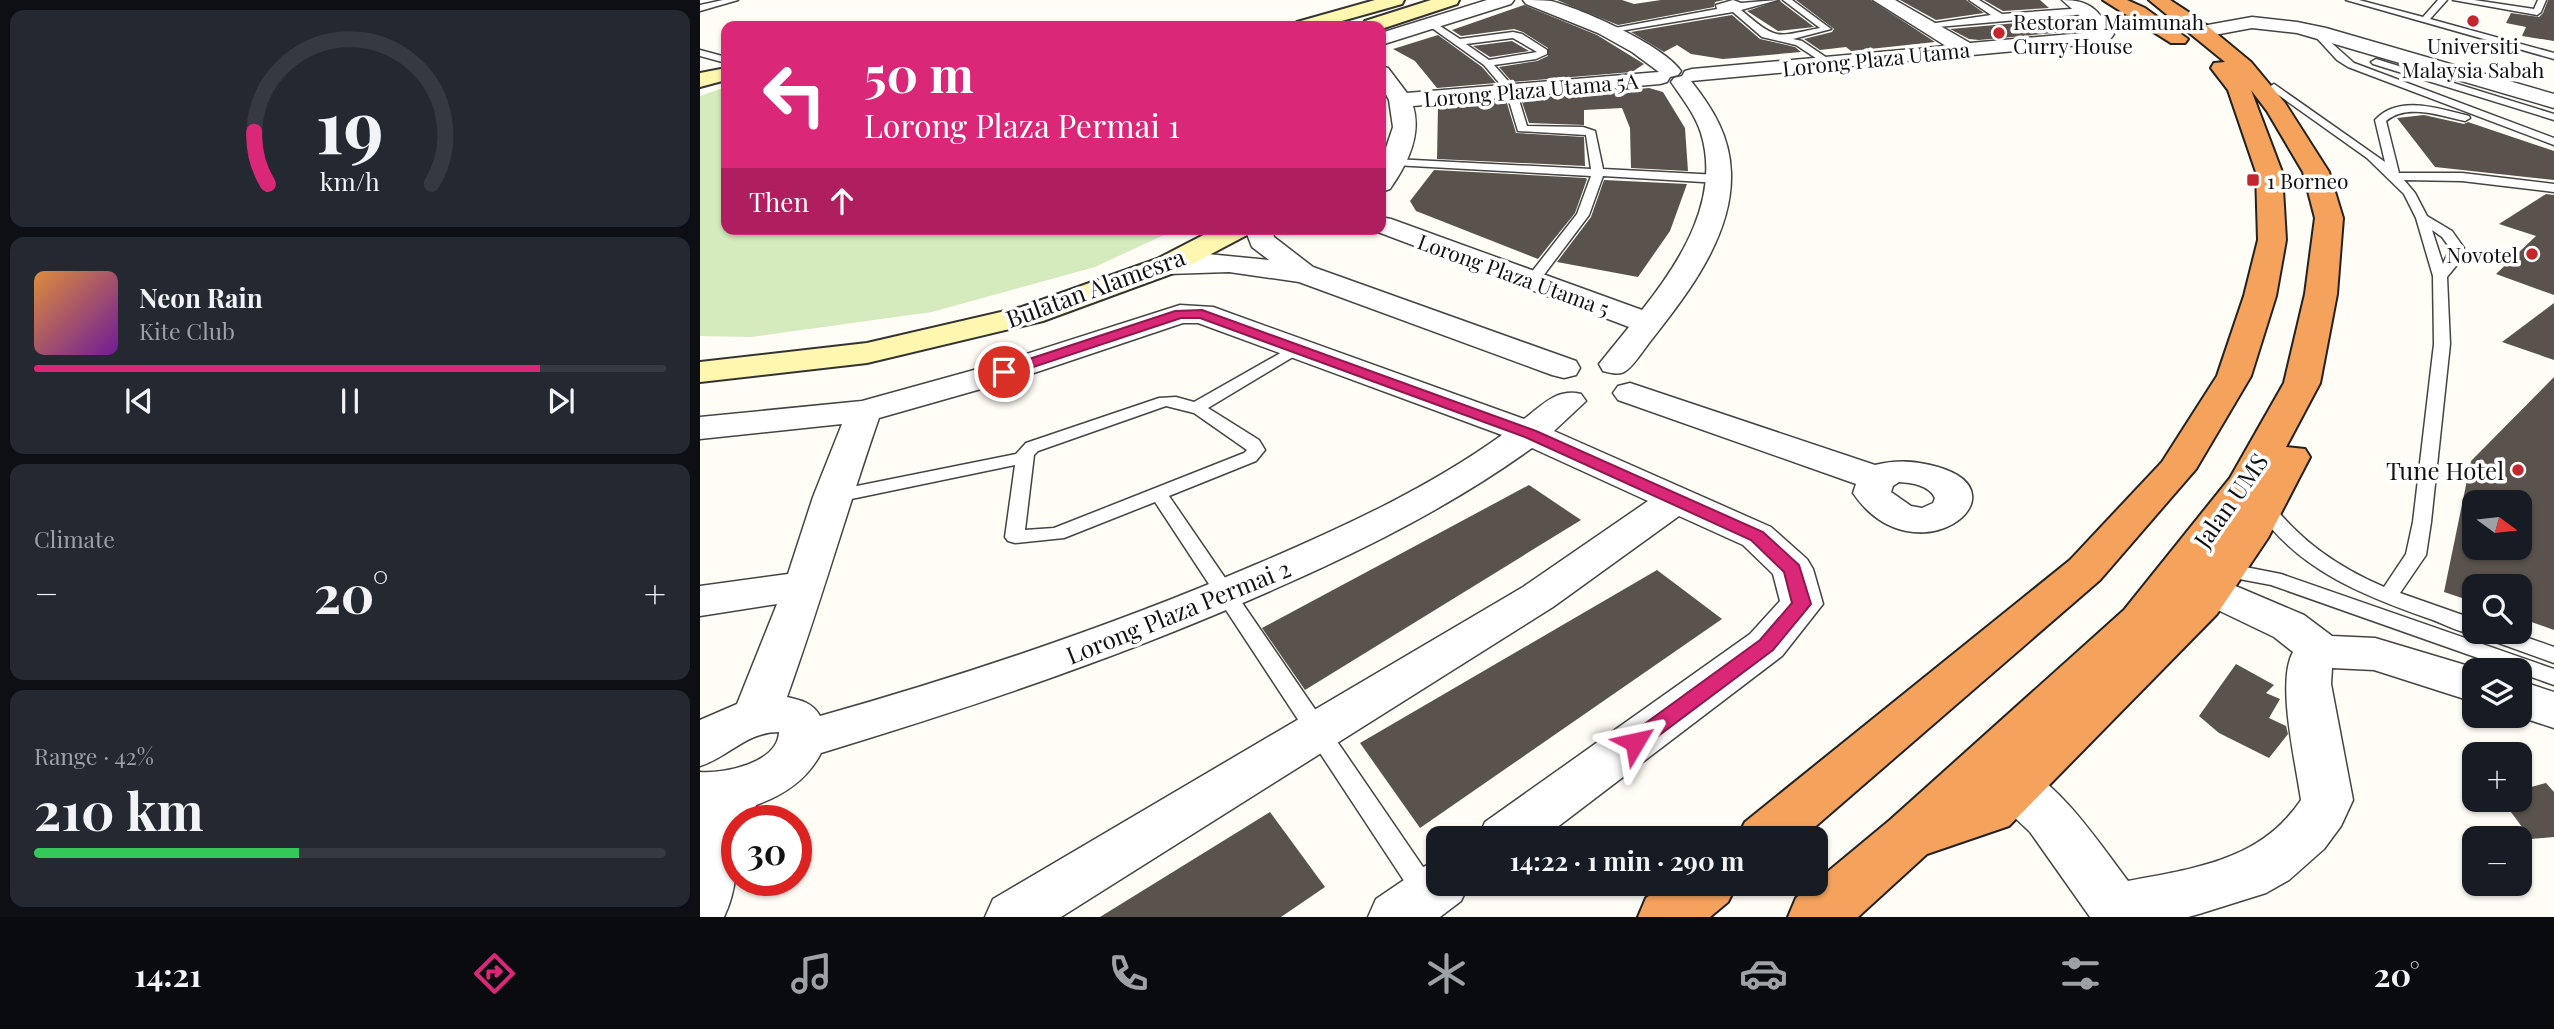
<!DOCTYPE html>
<meta charset="utf-8">
<style>
body{margin:0;font-family:"Playfair Display",serif;background:#242831;color:#f1f3f6;height:100vh;display:flex;flex-direction:column;font-size:26px;white-space:nowrap}
*{box-sizing:border-box;margin:0}
p{font-size:23px;color:#9ea1a6}
.icon{flex:none;width:38px;height:38px;fill:none;stroke:currentColor;stroke-width:2;stroke-linecap:round;stroke-linejoin:round}
.map{position:relative;flex:1;overflow:hidden}
.details{display:flex;flex-direction:column;gap:10px;padding:10px;background:#0d0f14;width:700px}
.details>*{flex:none}
.banner{position:absolute;left:21px;top:21px;width:665px;height:214px;border-radius:14px;box-shadow:0 2px 5px #0004;background:#db2777;color:#fff;overflow:hidden}
.needle{width:46px;rotate:105deg}
.fabs{position:absolute;left:1762px;top:490px;display:grid;gap:14px}
.fabs a{display:grid;place-items:center;width:70px;height:70px;border-radius:14px;background:#171b24;box-shadow:0 2px 5px #0004;font-size:35px}
.speed{position:absolute;left:21px;top:805px;display:flex;gap:14px;font-size:35px;font-weight:700;text-align:center}
.speed>*{display:grid;place-content:center;width:91px;height:91px;border-radius:50%;background:#171b24;box-shadow:0 2px 5px #0004;line-height:1}
.speed .limit{border:10px solid #d22;background:#fff;color:#111}
.pin{position:absolute;display:grid;place-items:center;width:60px;height:60px;color:#fff;margin:-30px;border:4px solid #fff;border-radius:50%;box-shadow:0 2px 7px #0007}
.me{position:absolute;width:77px;margin:-38px;rotate:54deg;stroke-linejoin:round;filter:drop-shadow(0 0 5px #0008)}
.turn{display:flex;align-items:center;gap:24px;height:147px;padding:0 28px;font-size:32px}
.turn .icon{width:91px;height:91px;stroke-width:2.5}
.turn b{display:block;font-size:49px;line-height:60px}
.then{display:flex;align-items:center;height:66px;padding:0 28px;background:#0003;gap:14px;font-size:26px}
.big{font-size:52px;font-weight:700;line-height:1.1}
.details .widget{flex:1;display:flex;flex-direction:column;justify-content:center;gap:10px;min-width:0;padding:0 24px;border-radius:14px;background:#242831}
.details .dial{align-items:center;gap:0}
.dial svg{height:182px;overflow:visible;fill:none;stroke:#363941;stroke-width:7;stroke-linecap:round;text-anchor:middle}
.dial text{fill:#f1f3f6;stroke:none}
.song{display:flex;align-items:center;gap:21px}
.cover{width:84px;height:84px;border-radius:10px;background:linear-gradient(135deg,hsl(30 70% 55%),hsl(280 70% 35%))}
.played{height:7px;border-radius:4px;background:linear-gradient(90deg,#db2777 80%,#363941 80%)}
.keys{display:flex;justify-content:space-around;direction:ltr}
.heat{display:flex;justify-content:space-between;align-items:center;font-size:38px;direction:ltr}
.charge{height:10px;border-radius:5px;background:linear-gradient(90deg,#34c759 42%,#363941 0)}
.trip{position:absolute;left:726px;top:826px;width:402px;height:70px;border-radius:14px;background:#171b24;box-shadow:0 2px 5px #0004;font-weight:700;line-height:70px;text-align:center}
.menu{display:flex;height:112px;justify-content:space-around;align-items:center;background:#090b0e;color:#9ea1a6}
.menu .icon{width:49px;height:49px}
.menu .on{color:#db2777}
.menu b{font-size:32px;color:#f1f3f6}
main{display:flex;flex:1;min-height:0}
.map>svg:first-child{display:block}
.green{fill:#d5ebbd}
.building{fill:#5a524d;fill-rule:evenodd}
.lines{fill:none;stroke-linecap:round;stroke-linejoin:round}
.lane-casing{stroke:#444;stroke-width:3}
.street-casing{stroke:#444;stroke-width:3}
.secondary-casing{stroke:#333;stroke-width:4}
.highway-casing{stroke:#222;stroke-width:4}
.lane{fill:#fff;fill-rule:evenodd}
.street{fill:#fff;fill-rule:evenodd}
.secondary{fill:#fff6b0;fill-rule:evenodd}
.highway{fill:#f5a25d;fill-rule:evenodd}
.route{fill:#db2777;stroke:#8e194d;stroke-width:2}
.poi-dot{fill:#c4262e;stroke:#fff;stroke-width:2.5}
.labels{text-anchor:middle;dominant-baseline:central;stroke-width:7;stroke-linejoin:round;paint-order:stroke}
.far-poi-label{font-size:21px;fill:#111;stroke:#fff;text-anchor:start}
.far-street-label{font-size:21px;fill:#111;stroke:#fff}
.street-label{font-size:24px;fill:#111;stroke:#fff}
.poi-label{font-size:24px;fill:#111;stroke:#fff;text-anchor:end}
</style>
<main>
<section class="details">
<div class="widget dial"><svg viewBox="0 0 100 80">
<path d="M14 69A42 42 0 1 1 86 69"/>
<path d="M14 69A42 42 0 0 1 8 46" stroke="#db2777"/>
<text x="50" y="56" font-size="32" font-weight="700">19</text>
<text x="50" y="72" font-size="11">km/h</text>
</svg></div>
<div class="widget">
<div class="song"><i class="cover"></i><div><b>Neon Rain</b><p>Kite Club</p></div></div>
<div class="played"></div>
<div class="keys"><svg class="icon" aria-label="previous" viewBox="0 0 24 24"><path d="M18 5L8 12l10 7zM5 5v14"/></svg><svg class="icon" aria-label="pause" viewBox="0 0 24 24"><path d="M8 5v14M16 5v14"/></svg><svg class="icon" aria-label="next" viewBox="0 0 24 24"><path d="M6 5l10 7-10 7zM19 5v14"/></svg></div>
</div>
<div class="widget"><p>Climate</p>
<div class="heat"><a>−</a><b class="big">20°</b><a>+</a></div>
</div>
<div class="widget"><p>Range · 42%</p><b class="big">210 km</b><div class="charge"></div></div>
</section>
<div class="map">
<svg width="1854" height="917" viewBox="0 0 1854 917">
<rect width="100%" height="100%" fill="#fffdf5"/>
<path class="green" d="M26 87V229H477L395 267 232 312 51 337 0 336V96Z"/>
<g class="building">
<path d="M857 0H922L934 4 961 0H1024L1015 2 1014 7 918 25Z"/>
<path d="M1080 0 1081 2 1114 27 1078 31 1047 11Z"/>
<path d="M1096 0H1171L1235 42 1151 51 1146 47 1120 50 1104 39 1132 32 1134 29Z"/>
<path d="M1200 0H1266L1284 13 1236 20Z"/>
<path d="M1284 0H1340L1349 8 1303 11Z"/>
<path d="M1848 0H1854V41L1822 36 1826 27 1806 23 1811 13 1839 17 1843 13Z"/>
<path d="M824 5 897 35 944 64 932 72 812 82 799 67 837 61 848 56V48L823 32 814 29 761 36 752 30Z"/>
<path d="M1032 15 1060 39 1095 47 1101 52 1023 59 991 54 977 45 964 52 931 32Z"/>
<path d="M1362 19 1376 31 1279 40 1269 39 1250 29Z"/>
<path d="M738 35 782 67 796 83 737 88 715 61 693 49Z"/>
<path d="M812 41 829 51 790 57 773 46Z"/>
<path d="M949 88 963 92 985 128 988 171 931 168 930 128 922 108 884 110V125L829 123 821 99Z"/>
<path d="M806 100 816 133 884 137 885 166 737 159 738 106Z"/>
<path d="M1724 115 1764 124 1768 122 1854 151V180L1735 167 1697 118Z"/>
<path d="M734 170 885 178 887 179 875 213 838 259 716 211 710 201Z"/>
<path d="M904 180 987 184 970 231 938 277 857 262 891 217Z"/>
<path d="M1846 194 1854 195V295L1796 274 1836 236 1799 224Z"/>
<path d="M1854 303V360L1802 342Z"/>
<path d="M1854 377V630L1820 618V586H1774V602L1744 592 1771 461ZM1774 502H1820V548H1774Z"/>
<path d="M829 485 881 520 605 690 562 628Z"/>
<path d="M957 570 1022 619 720 828 660 743Z"/>
<path d="M1536 664 1574 685 1566 693 1580 699 1569 718 1586 726 1588 734 1569 758 1519 733 1499 716Z"/>
<path d="M1846 783 1854 792V837L1831 839 1802 800H1820V790Z"/>
<path d="M570 812 625 887 581 917H400Z"/>
</g>
<g class="lines">
<defs>
<g id="lane">
<path d="M23 0H38L0 11V5Z"/>
<path d="M1033 0 1041 3 1078 0 1041 10C1078 41 1074 37 1120 28L1083 0H1092L1131 29 1093 39 1102 41 1136 64 1128 66 1096 45 1062 37 1033 12 908 33 904 30 1017 9 1016 5Z"/>
<path d="M1269 0H1279L1302 14 1385 8 1389 11 1385 14 1226 28 1222 25 1291 15Z"/>
<path d="M1646 0H1659L1723 17 1738 0H1747L1730 19 1854 53V59Z"/>
<path d="M1753 0H1774L1834 9 1838 0H1846L1841 12 1837 15Z"/>
<path d="M739 17 746 19 740 26 760 39 813 32 822 34 847 50V54L836 59 794 65 816 90 827 126 883 127 895 131 903 169 1019 175 1025 179 1019 183 903 176 889 215 837 284H827V278L877 214 891 176 694 165 688 162 694 159 891 169 886 135 818 131 806 91 784 65 732 28 731 26ZM813 38 837 52 789 60 766 44Z"/>
<path d="M1617 30 1654 63 1854 138V145L1648 67 1637 60 1614 35 1612 33Z"/>
<path d="M0 50 26 57V63L0 56Z"/>
<path d="M1676 59 1854 114V120L1673 64 1671 62Z"/>
<path d="M1574 84 1685 162 1675 120C1699 94 1739 109 1769 116L1770 118 1765 121C1741 116 1707 103 1686 121L1699 173H1762L1854 184V192L1762 181 1704 180 1715 193 1727 216 1752 231 1764 248 1761 260 1747 277 1750 344 1731 522 1726 555 1700 593 1774 619V632H1811L1854 647V663L1782 637 1779 633C1766 636 1746 625 1733 620 1664 596 1597 570 1555 507L1557 503H1571C1602 542 1638 567 1684 587L1706 554 1713 522 1734 344 1733 276 1716 218 1704 194 1667 158 1570 89 1569 87ZM1732 230 1742 237 1750 248 1743 264Z"/>
<path d="M598 343 606 348 603 351 508 408 559 440 565 450 556 461 469 496 734 883 738 891 734 899 725 902 716 899 455 502 364 538 315 543 308 541 305 537 315 465 132 503 123 497 132 491 316 454 326 443 459 398 476 397 494 402ZM466 406 494 413 547 450 544 453 354 528 325 530 334 455 338 451Z"/>
<path d="M1525 563 1581 574 1854 669V685L1820 673V670H1812L1571 585 1518 575 1515 570 1518 565Z"/>
</g>
<g id="street">
<path d="M787 0H814L811 4 681 45V33Z"/>
<path d="M823 0C832 0 842 0 851 1 882 9 963 45 981 71L978 75 970 77 967 82 960 84 713 106C722 135 707 165 690 189L681 192V163L693 127 689 100 681 85V66L688 68 707 93 959 72 932 52 898 33 826 4Z"/>
<path d="M1173 0H1195L1270 43 1394 32 1388 23 1362 0C1392 0 1398 11 1414 34L1409 41 1402 43 991 81C1013 109 1030 136 1031 173 1033 237 986 296 949 343 942 352 933 367 924 372 917 375 911 373 903 371L899 364 929 327 670 229H681V217L691 219 942 310C981 261 1021 198 1001 133 995 114 982 98 971 82L974 78 982 76 985 71 992 69 1246 46Z"/>
<path d="M1552 17 1597 22 1626 28 1854 94V108L1597 33 1552 28 1509 36 1500 30 1502 26Z"/>
<path d="M545 229H572L574 237 613 267 876 361 880 368 876 375 864 378 852 375 599 282 529 272 468 274 458 271 454 265 458 259 497 253 569 260 552 247Z"/>
<path d="M480 305 513 307 824 419C843 405 856 388 881 394L886 401 854 431 1071 527 1107 559 1113 569 1123 604 1082 656 843 838H778L785 822 1050 634 1080 601 1073 574 1043 545 979 516 853 607 361 917H285L293 899 823 587 948 501 832 448C756 503 671 546 586 584 435 652 279 705 121 753 107 780 84 795 56 805L52 821H37C37 854 39 886 24 917H0V772C24 774 78 763 79 732 46 732 29 757 0 766V720L37 704 77 604 0 616V586L88 574 113 497 142 424 0 439V417L162 401 292 365ZM483 323H498L802 435C727 489 641 528 557 564 415 625 269 674 120 716 113 703 101 700 87 697 120 605 147 510 179 418L316 379Z"/>
<path d="M930 383 1175 465C1198 459 1216 461 1238 467 1330 494 1214 583 1153 493L1156 484 918 400 913 393 918 386ZM1199 482C1212 483 1229 485 1235 498L1233 503 1222 508 1211 506 1191 492 1193 486Z"/>
<path d="M1512 576 1604 615 1632 636 1675 638 1782 670H1774V702L1674 670 1632 668 1631 684 1653 800 1641 826 1624 849 1589 880 1566 893 1499 914 1488 917H1390L1330 832 1296 800 1289 786 1296 772C1303 769 1310 765 1317 767 1353 773 1405 851 1428 881 1495 868 1560 861 1601 800 1596 764 1576 682 1593 652L1574 637 1497 600 1491 590 1497 580Z"/>
<path d="M1820 681 1854 692V728L1817 716H1820Z"/>
<path d="M738 861V884H769L761 901 740 917H668L676 899 723 867Z"/>
</g>
<g id="secondary">
<path d="M675 0H704L702 4 624 26H594L597 22Z"/>
<path d="M731 0H759L757 4 681 29V26L662 25 665 21Z"/>
<path d="M26 68V80L0 87V73Z"/>
<path d="M515 229H551L547 235 479 271 343 321 167 363 0 382V362L167 343 322 307 457 259Z"/>
</g>
<g id="highway">
<path d="M1403 0H1427L1445 8 1488 39 1485 43H1471Z"/>
<path d="M1449 0H1470L1499 19 1551 62 1585 103 1629 172 1643 218 1637 294 1620 383 1586 447 1605 449 1610 457 1568 538 1517 614 1309 826 1227 854 1158 917H1088L1096 898 1190 820 1424 610 1530 478 1584 383 1605 294 1615 218 1603 172 1567 111 1551 90 1582 172 1586 240 1576 296 1551 376 1496 469 1400 580 1102 838H1037L1045 822 1370 560 1462 462 1517 376 1544 296 1558 240 1556 172 1528 90 1511 68 1514 63 1525 62Z"/>
<path d="M965 884H1037L1028 902 1010 917H938L946 898Z"/>
</g>
</defs>
<use href="#lane" class="lane-casing"/>
<use href="#street" class="street-casing"/>
<use href="#secondary" class="secondary-casing"/>
<use href="#highway" class="highway-casing"/>
<use href="#lane" class="lane"/>
<use href="#street" class="street"/>
<use href="#secondary" class="secondary"/>
<use href="#highway" class="highway"/>
</g>
<path class="route" d="M502 310 836 431 1063 532 1099 565 1111 604 1073 650 942 748 935 750 928 748 924 742 928 736 1060 640 1092 603 1084 572 1051 540 825 437 500 318H481L309 375H299L296 372 299 369 475 311Z"/>
<g class="poi-dot">
<circle cx="1773" cy="21" r="7"/>
<circle cx="1299" cy="33" r="7"/>
<rect x="1546" y="173" width="14" height="14" rx="3.5"/>
<circle cx="1832" cy="254" r="7"/>
<circle cx="1818" cy="470" r="7"/>
</g>
<g class="labels">
<g class="far-poi-label">
<text x="1313" y="21">Restoran Maimunah<tspan x="1313" dy="24">Curry House</tspan></text>
<text x="1773" y="45" text-anchor="middle">Universiti<tspan x="1773" dy="24">Malaysia Sabah</tspan></text>
<text x="1567" y="180">1 Borneo</text>
<text x="1818" y="254" text-anchor="end">Novotel</text>
</g>
<g class="far-street-label">
<text transform="translate(1176 58) rotate(-6)">Lorong Plaza Utama</text>
<text transform="translate(831 89) rotate(-5)">Lorong Plaza Utama 5A</text>
<text transform="translate(814 274) rotate(20)">Lorong Plaza Utama 5</text>
</g>
<g class="street-label">
<text transform="translate(395 287) rotate(-20)">Bulatan Alamesra</text>
<text transform="translate(1530 500) rotate(-55)">Jalan UMS</text>
<text transform="translate(478 611) rotate(-22)">Lorong Plaza Permai 2</text>
</g>
<g class="poi-label">
<text x="1804" y="470">Tune Hotel</text>
</g>
</g>
</svg>
<div class="fabs">
<a><svg class="needle" viewBox="-14 -14 28 28"><path d="M0-13l5 13h-10z" fill="#e53935"/><path d="M0 13l5-13h-10z" fill="#9ea1a6"/></svg></a>
<a><svg class="icon" aria-label="search" viewBox="0 0 24 24"><circle cx="10" cy="10" r="6"/><path d="M15 15l6 6"/></svg></a>
<a><svg class="icon" aria-label="layers" viewBox="0 0 24 24"><path d="M12 4l9 5-9 5-9-5zM3 14l9 5 9-5"/></svg></a>
<a>+</a>
<a>−</a>
</div>
<div class="speed"><div class="limit">30</div></div>
<div class="pin" style="left:304px;top:372px;background:#d93025"><svg class="icon" aria-label="arrive" viewBox="0 0 24 24"><path d="M6 21V4h12l-3 4 3 4H6"/></svg></div>
<svg class="me" style="left:935px;top:742px" viewBox="-20 -20 40 40"><path d="M0-17L14 15 0 8-14 15z" fill="#db2777" stroke="#fff" stroke-width="4"/></svg>
<div class="trip">14:22 · 1 min · 290 m</div>
<div class="banner">
<div class="turn"><svg class="icon" aria-label="left" viewBox="0 0 24 24"><path d="M17 20v-9H6M10 6l-5 5 5 5"/></svg><div><b>50 m</b>Lorong Plaza Permai 1</div></div>
<div class="then">Then<svg class="icon" aria-label="ahead" viewBox="0 0 24 24"><path d="M12 20V5M6 11l6-6 6 6"/></svg></div>
</div>
</div>
</main>
<nav class="menu">
<b>14:21</b>
<svg class="icon on" aria-label="directions" viewBox="0 0 24 24"><path d="M12 3l9 9-9 9-9-9zM9 14v-3h6M13 9l2 2-2 2"/></svg>
<svg class="icon" aria-label="music" viewBox="0 0 24 24"><path d="M9 18V5l10-2v13"/><circle cx="6" cy="18" r="3"/><circle cx="16" cy="16" r="3"/></svg>
<svg class="icon" aria-label="phone" viewBox="0 0 24 24"><path d="M5 4h4l2 5-3 2q2 4 5 5l2-3 5 2v4C11 20 4 13 5 4z"/></svg>
<svg class="icon" aria-label="climate" viewBox="0 0 24 24"><path d="M12 3v18M4 7l16 10M4 17L20 7"/></svg>
<svg class="icon" aria-label="car" viewBox="0 0 24 24"><path d="M5 17H2v-5l4-1 3-4h7l3 4 3 1v5h-3M9 17h6M6 11h13"/><circle cx="7" cy="17" r="2"/><circle cx="17" cy="17" r="2"/></svg>
<svg class="icon" aria-label="filters" viewBox="0 0 24 24"><path d="M4 7h16M4 17h16"/><circle cx="9" cy="7" r="2"/><circle cx="15" cy="17" r="2"/></svg>
<b>20°</b>
</nav>
